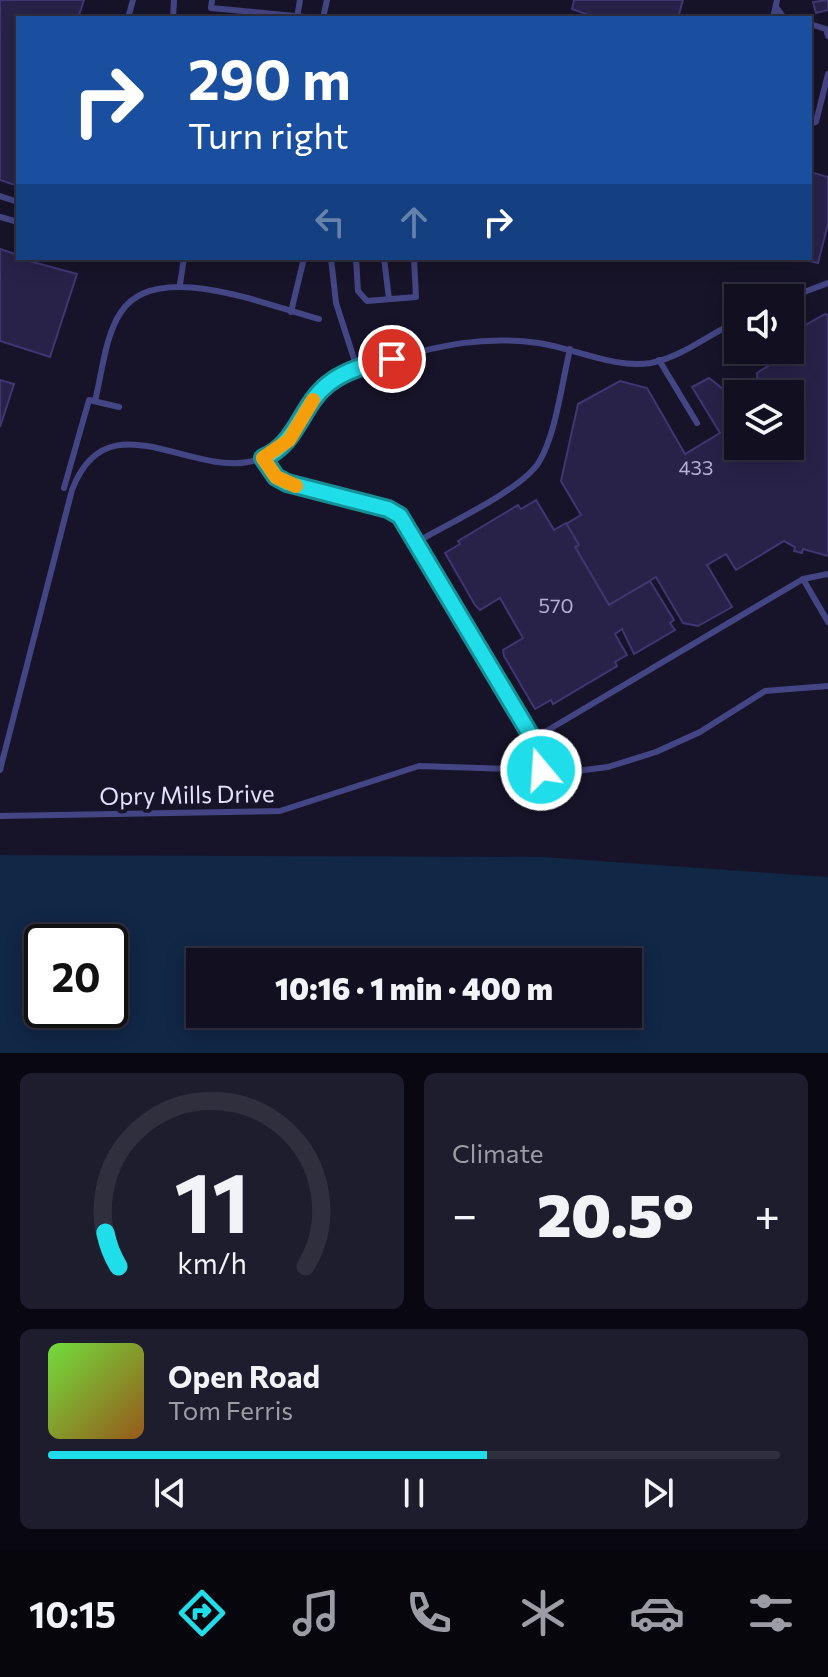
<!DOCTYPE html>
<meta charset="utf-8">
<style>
body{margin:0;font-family:Commissioner,sans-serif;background:#1e1d2d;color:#f1f3f6;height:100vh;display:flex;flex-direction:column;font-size:30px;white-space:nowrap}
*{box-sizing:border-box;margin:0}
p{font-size:26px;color:#9c9ca5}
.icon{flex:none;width:44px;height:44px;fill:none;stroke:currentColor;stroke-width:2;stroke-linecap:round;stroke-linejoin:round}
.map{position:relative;height:1053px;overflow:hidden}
.panel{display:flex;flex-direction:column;gap:20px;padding:20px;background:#090812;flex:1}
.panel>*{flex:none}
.banner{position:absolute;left:16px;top:16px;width:796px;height:244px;border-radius:0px;box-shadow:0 4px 20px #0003,0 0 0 2px #302f3e;background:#1a4fa0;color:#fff;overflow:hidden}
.tools{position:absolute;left:724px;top:284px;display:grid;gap:16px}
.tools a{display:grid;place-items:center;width:80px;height:80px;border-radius:0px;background:#110f20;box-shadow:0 4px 20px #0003,0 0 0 2px #302f3e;font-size:40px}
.speed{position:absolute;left:24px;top:924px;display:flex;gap:16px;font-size:40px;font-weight:700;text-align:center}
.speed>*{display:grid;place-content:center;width:104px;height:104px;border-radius:50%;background:#110f20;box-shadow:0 4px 20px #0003,0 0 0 2px #302f3e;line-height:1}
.speed .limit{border:4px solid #111;border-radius:12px;background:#fff;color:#111}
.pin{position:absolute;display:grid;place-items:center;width:68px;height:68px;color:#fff;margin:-34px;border:4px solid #fff;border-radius:50%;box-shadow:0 2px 8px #0007}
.me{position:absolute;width:88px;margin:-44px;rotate:342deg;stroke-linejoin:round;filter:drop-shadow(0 0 6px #0008)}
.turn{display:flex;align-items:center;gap:28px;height:168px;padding:0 40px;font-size:36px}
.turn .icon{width:104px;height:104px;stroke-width:2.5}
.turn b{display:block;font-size:56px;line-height:68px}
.lanes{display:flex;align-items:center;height:76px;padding:0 40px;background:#0003;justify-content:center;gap:40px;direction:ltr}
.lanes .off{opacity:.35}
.big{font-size:60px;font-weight:800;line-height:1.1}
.panel .tile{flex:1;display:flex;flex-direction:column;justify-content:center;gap:12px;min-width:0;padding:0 28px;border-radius:12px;background:#1e1d2d}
.panel .dial{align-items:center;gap:0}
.dial svg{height:208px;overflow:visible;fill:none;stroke:#302f3e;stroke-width:7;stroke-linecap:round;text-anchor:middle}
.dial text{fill:#f1f3f6;stroke:none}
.song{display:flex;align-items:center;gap:24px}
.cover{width:96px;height:96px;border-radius:12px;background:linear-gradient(135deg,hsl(100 70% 55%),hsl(30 70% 35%))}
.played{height:8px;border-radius:4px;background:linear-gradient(90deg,#20dee9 60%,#302f3e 60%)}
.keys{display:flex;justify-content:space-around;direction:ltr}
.heat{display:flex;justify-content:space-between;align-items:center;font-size:44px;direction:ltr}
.panel .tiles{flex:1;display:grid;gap:20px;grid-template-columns:1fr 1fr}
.tile:last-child{grid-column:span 2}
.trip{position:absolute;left:186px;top:948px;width:456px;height:80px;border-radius:0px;background:#110f20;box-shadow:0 4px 20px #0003,0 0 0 2px #302f3e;font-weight:800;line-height:80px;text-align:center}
.menu{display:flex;height:128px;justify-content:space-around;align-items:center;background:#07060d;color:#9c9ca5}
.menu .icon{width:56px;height:56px}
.menu .active{color:#20dee9}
.menu b{font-size:36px;color:#f1f3f6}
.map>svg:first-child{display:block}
.water{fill:#112746;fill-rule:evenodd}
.building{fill:#282249;stroke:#403673;stroke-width:2}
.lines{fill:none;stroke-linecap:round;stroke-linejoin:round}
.lane{stroke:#444584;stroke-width:6}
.route-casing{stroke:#159097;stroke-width:20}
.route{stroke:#20dee9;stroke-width:14}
.slow{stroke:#f59e0b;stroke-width:14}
.labels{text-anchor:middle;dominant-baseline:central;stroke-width:8;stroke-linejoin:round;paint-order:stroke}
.number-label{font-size:20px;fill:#b4b0cf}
.street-label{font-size:24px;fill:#e2e0fc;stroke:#17142a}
</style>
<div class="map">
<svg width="828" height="1053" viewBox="0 0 828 1053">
<rect width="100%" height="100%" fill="#17142a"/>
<path class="water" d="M0 855 542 857 828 877V1053H0ZM42 942H110V1010H42ZM200 962H628V1014H200Z"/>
<g class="building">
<path d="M0 0H84L78 18H18V186L0 180Z"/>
<path d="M574 0H683L678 18H597L572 9Z"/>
<path d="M828 0V10L816 13 813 2Z"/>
<path d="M810 172 828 177V224L818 263 797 258H810Z"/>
<path d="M0 249 18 255V258L77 274 50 357 0 341Z"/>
<path d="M825 314 828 315V556L803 549 802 553 794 551 795 547 784 541 736 570 726 554 707 565 732 607 698 626 683 623 656 577 609 605 575 547 579 545 566 524 581 515 561 481 578 404 620 381 647 388 685 454 720 433 692 387 709 378 738 401V446H790V394H752L758 391 757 373 779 359 784 350H790L795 331Z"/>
<path d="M0 380 14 384 0 427Z"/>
<path d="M536 500 554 530 566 523 579 545 575 547 609 605 650 581 674 620 670 623 675 630 634 654 622 629 615 634 627 655 615 662 617 666 553 704 551 700 535 709 504 656 503 650 523 638 500 598 480 610 475 605 445 553 460 544 458 541 518 505 521 509Z"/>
</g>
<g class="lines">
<g class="lane">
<path d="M212 0 211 8 315 18"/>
<path d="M776 7 784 18"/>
<path d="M128 18 133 0"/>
<path d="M173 18 174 0"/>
<path d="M297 18 300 0"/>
<path d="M323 18 327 0"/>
<path d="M773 18 777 0"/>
<path d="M810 24 826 29 828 36"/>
<path d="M810 124 816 122 828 74"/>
<path d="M0 196 18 202"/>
<path d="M0 217 18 222"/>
<path d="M331 258 336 303 357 368"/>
<path d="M356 258 358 291 367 301 416 297 414 258"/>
<path d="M384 258 389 299"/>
<path d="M180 284 184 258"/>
<path d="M788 298 828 283"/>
<path d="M291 312 304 258"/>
<path d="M659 360 697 423"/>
<path d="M95 401C102 373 105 336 121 312 156 258 268 306 319 319"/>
<path d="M263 458 276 477 287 483 395 511 415 543"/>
<path d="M64 488 89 400 119 407"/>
<path d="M803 579 828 622"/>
<path d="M533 739 803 579 828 574"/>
<path d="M0 770 72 490C106 400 184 473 248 462 308 451 302 382 365 365 427 350 473 334 538 343 574 348 614 369 651 363 682 357 709 334 738 321"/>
<path d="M541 770 533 739 415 543C445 525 522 490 539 462 556 434 562 382 570 349"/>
<path d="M0 816 280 811 419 766 576 771 608 767 656 752 700 732 765 691 828 686"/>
</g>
</g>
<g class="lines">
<defs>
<path id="route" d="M392 359C370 364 347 369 328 384 301 405 298 443 263 458L276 477 287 483 388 509 400 516 533 739 541 770"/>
</defs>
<use href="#route" class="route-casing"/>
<use href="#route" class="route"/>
<path class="slow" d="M296 486 276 477 263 458 289 440 313 400"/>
</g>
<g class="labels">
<g class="number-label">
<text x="696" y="467">433</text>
<text x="556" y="605">570</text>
</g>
<g class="street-label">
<text transform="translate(187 794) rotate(-1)">Opry Mills Drive</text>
</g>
</g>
</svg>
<div class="tools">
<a><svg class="icon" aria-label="sound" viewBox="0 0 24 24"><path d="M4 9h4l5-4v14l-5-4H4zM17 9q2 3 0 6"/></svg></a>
<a><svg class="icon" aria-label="layers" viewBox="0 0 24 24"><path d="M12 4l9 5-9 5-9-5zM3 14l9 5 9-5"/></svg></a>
</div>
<div class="speed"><div class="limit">20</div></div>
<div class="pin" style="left:392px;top:359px;background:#d93025"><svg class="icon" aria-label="arrive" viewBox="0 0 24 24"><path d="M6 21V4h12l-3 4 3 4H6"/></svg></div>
<svg class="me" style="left:541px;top:770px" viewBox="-20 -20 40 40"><circle r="17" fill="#20dee9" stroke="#fff" stroke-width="3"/><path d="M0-11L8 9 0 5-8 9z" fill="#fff"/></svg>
<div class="trip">10:16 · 1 min · 400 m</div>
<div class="banner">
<div class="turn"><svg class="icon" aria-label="right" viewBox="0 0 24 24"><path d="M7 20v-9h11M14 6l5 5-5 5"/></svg><div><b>290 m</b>Turn right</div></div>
<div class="lanes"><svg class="icon off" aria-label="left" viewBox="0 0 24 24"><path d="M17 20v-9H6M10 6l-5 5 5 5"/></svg><svg class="icon off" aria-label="ahead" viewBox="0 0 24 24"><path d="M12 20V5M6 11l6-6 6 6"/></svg><svg class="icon" aria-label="right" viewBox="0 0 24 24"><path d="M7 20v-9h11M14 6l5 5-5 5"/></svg></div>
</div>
</div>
<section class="panel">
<div class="tiles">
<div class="tile dial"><svg viewBox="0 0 100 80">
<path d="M14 69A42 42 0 1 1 86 69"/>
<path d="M14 69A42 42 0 0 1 9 56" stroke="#20dee9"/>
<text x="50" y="56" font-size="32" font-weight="700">11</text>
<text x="50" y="72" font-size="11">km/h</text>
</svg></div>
<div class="tile"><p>Climate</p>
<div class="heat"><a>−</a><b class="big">20.5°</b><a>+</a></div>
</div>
<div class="tile">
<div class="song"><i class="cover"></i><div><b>Open Road</b><p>Tom Ferris</p></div></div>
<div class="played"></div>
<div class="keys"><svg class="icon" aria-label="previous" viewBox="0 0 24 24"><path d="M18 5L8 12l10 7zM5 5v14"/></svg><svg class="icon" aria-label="pause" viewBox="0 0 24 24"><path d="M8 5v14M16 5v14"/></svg><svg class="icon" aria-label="next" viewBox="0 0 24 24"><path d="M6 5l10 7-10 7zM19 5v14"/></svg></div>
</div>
</div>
</section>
<nav class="menu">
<b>10:15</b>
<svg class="icon active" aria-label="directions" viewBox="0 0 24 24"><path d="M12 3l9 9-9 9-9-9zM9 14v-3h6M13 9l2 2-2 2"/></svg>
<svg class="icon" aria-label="music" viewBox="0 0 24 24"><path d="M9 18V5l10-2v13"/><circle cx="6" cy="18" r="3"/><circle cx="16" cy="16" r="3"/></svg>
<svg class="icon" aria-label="phone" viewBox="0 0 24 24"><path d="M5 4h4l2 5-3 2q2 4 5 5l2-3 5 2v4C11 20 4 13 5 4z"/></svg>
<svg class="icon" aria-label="climate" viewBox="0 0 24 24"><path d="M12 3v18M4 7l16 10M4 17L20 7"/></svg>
<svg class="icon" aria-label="car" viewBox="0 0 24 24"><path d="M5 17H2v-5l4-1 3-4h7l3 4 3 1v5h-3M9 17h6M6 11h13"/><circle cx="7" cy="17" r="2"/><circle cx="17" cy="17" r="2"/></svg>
<svg class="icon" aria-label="filters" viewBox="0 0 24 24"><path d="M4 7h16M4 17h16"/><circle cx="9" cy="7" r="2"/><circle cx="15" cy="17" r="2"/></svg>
</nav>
